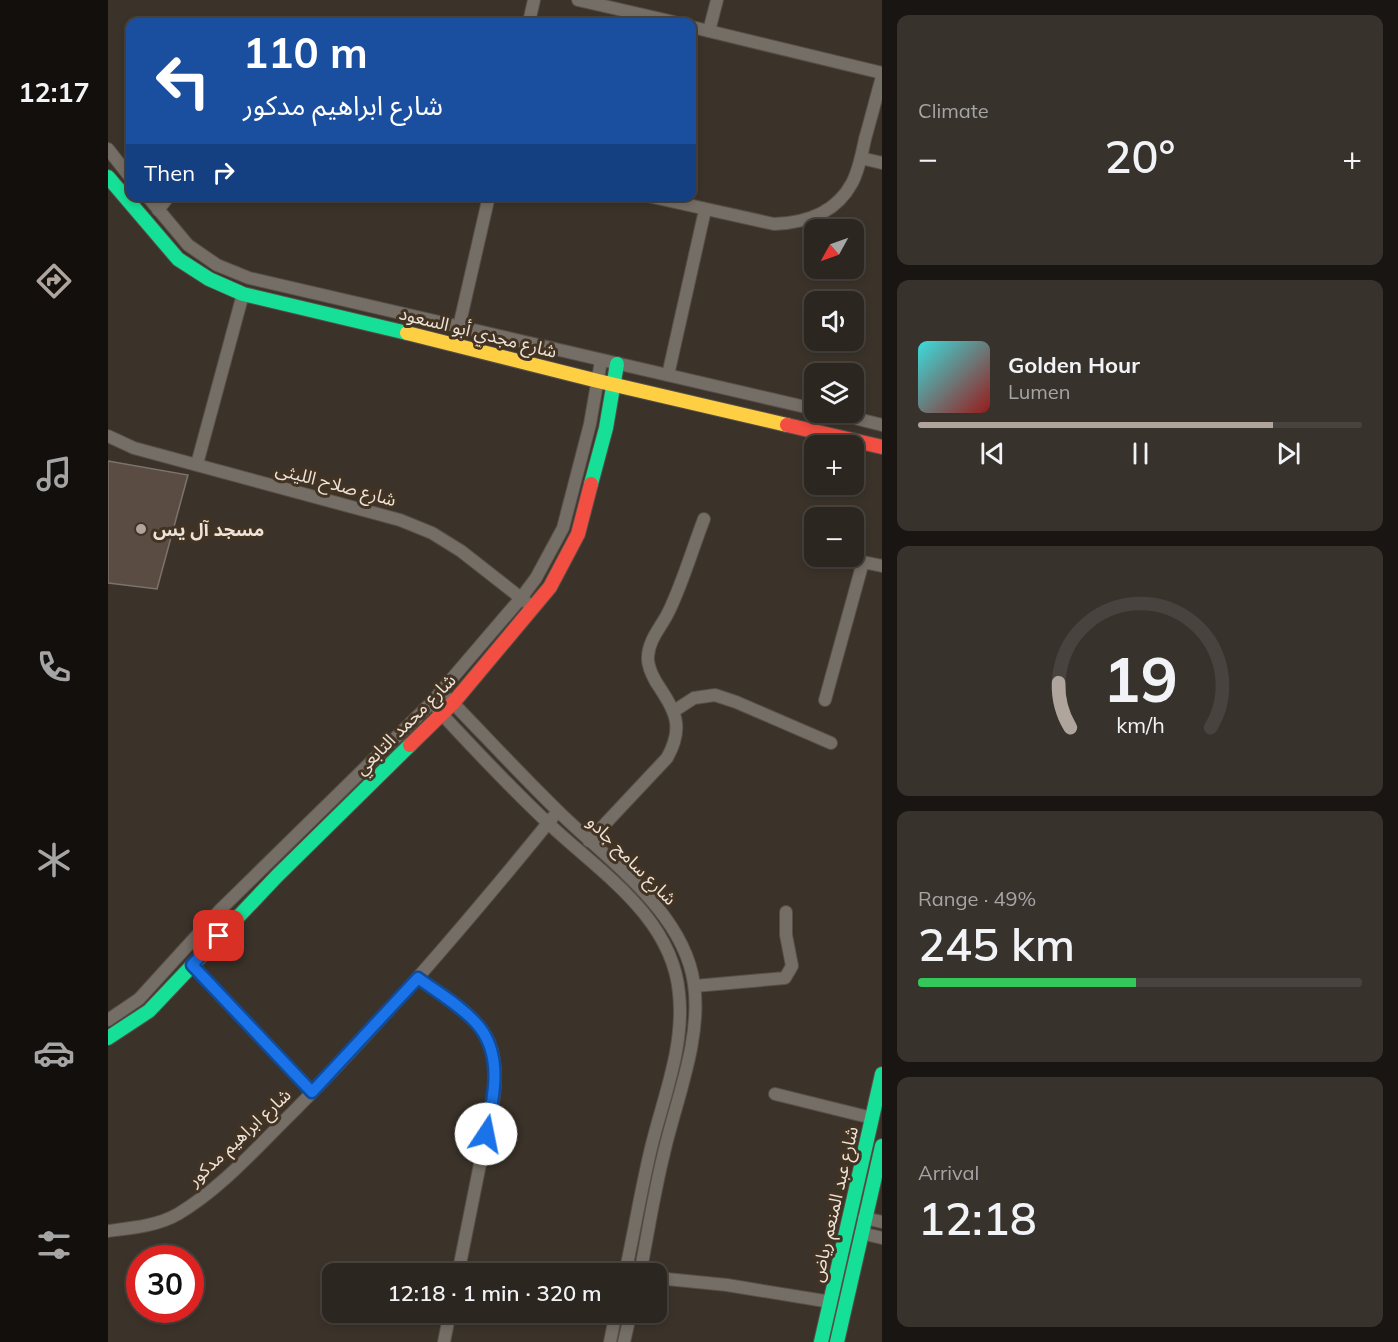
<!DOCTYPE html>
<meta charset="utf-8">
<style>
body{margin:0;font-family:Mulish,"Noto Sans Arabic",sans-serif;background:#38322d;color:#f1f3f6;height:100vh;display:flex;flex-direction:column;font-size:22px;white-space:nowrap}
*{box-sizing:border-box;margin:0}
p{font-size:20px;color:#a6a5a5}
.icon{flex:none;width:33px;height:33px;fill:none;stroke:currentColor;stroke-width:2;stroke-linecap:round;stroke-linejoin:round}
.map{position:relative;flex:1;overflow:hidden}
.side{display:flex;flex-direction:column;gap:15px;padding:15px;background:#181512;width:516px}
.side>*{flex:none}
.hud{position:absolute;left:18px;top:18px;width:570px;height:183px;border-radius:12px;box-shadow:0 3px 9px #0003,0 0 0 2px #48433e;background:#1a4fa0;color:#fff;overflow:hidden}
.needle{width:39px;rotate:230deg}
.tools{position:absolute;left:696px;top:219px;display:grid;gap:12px}
.tools a{display:grid;place-items:center;width:60px;height:60px;border-radius:12px;background:#2c2620;box-shadow:0 3px 9px #0003,0 0 0 2px #48433e;font-size:30px}
.speed{position:absolute;left:18px;top:1245px;display:flex;gap:12px;font-size:30px;font-weight:700;text-align:center}
.speed>*{display:grid;place-content:center;width:78px;height:78px;border-radius:50%;background:#2c2620;box-shadow:0 3px 9px #0003,0 0 0 2px #48433e;line-height:1}
.speed .limit{border:9px solid #d22;background:#fff;color:#111}
.pin{position:absolute;display:grid;place-items:center;width:51px;height:51px;color:#fff;margin:-26px;border-radius:12px;box-shadow:0 3px 9px #0006}
.me{position:absolute;width:66px;margin:-33px;rotate:11deg;stroke-linejoin:round;filter:drop-shadow(0 0 4px #0008)}
.turn{display:flex;align-items:center;gap:21px;height:126px;padding:0 18px;font-size:27px}
.turn .icon{width:78px;height:78px;stroke-width:2.5}
.turn b{display:block;font-size:42px;line-height:51px}
.then{display:flex;align-items:center;height:57px;padding:0 18px;background:#0003;gap:12px;font-size:22px}
.big{font-size:45px;font-weight:600;line-height:1.1}
.side .widget{flex:1;display:flex;flex-direction:column;justify-content:center;gap:9px;min-width:0;padding:0 21px;border-radius:12px;background:#38322d}
.side .dial{align-items:center;gap:0}
.dial svg{height:156px;overflow:visible;fill:none;stroke:#48433e;stroke-width:7;stroke-linecap:round;text-anchor:middle}
.dial text{fill:#f1f3f6;stroke:none}
.song{display:flex;align-items:center;gap:18px}
.cover{width:72px;height:72px;border-radius:9px;background:linear-gradient(135deg,hsl(180 70% 55%),hsl(0 70% 35%))}
.played{height:6px;border-radius:3px;background:linear-gradient(90deg,#afa59c 80%,#48433e 80%)}
.keys{display:flex;justify-content:space-around;direction:ltr}
.heat{display:flex;justify-content:space-between;align-items:center;font-size:33px;direction:ltr}
.charge{height:9px;border-radius:4px;background:linear-gradient(90deg,#34c759 49%,#48433e 0)}
.trip{position:absolute;left:214px;top:1263px;width:345px;height:60px;border-radius:12px;background:#2c2620;box-shadow:0 3px 9px #0003,0 0 0 2px #48433e;font-weight:600;line-height:60px;text-align:center}
main{display:flex;flex:1;min-height:0}
.tab-bar{display:flex;flex-direction:column;width:108px;justify-content:space-around;align-items:center;background:#120f0d;color:#a6a5a5}
.tab-bar .icon{width:42px;height:42px}
.tab-bar .selected{color:#afa59c}
.tab-bar b{font-size:27px;color:#f1f3f6}
.map>svg:first-child{display:block}
.building{fill:#5a4c43;stroke:#7c736d;stroke-width:1.5}
.lines{fill:none;stroke-linecap:round;stroke-linejoin:round}
.street-casing{stroke:#564f47;stroke-width:14}
.fast-casing{stroke:#564f47;stroke-width:16}
.slow-casing{stroke:#564f47;stroke-width:16}
.jam-casing{stroke:#564f47;stroke-width:16}
.street{stroke:#756e66;stroke-width:12}
.fast{stroke:#16e098;stroke-width:14}
.slow{stroke:#ffcf43;stroke-width:14}
.jam{stroke:#f24e42;stroke-width:14}
.route-casing{stroke:#114b97;stroke-width:15}
.route{stroke:#1a73e8;stroke-width:10}
.poi-dot{fill:#afa59c;stroke:#433322;stroke-width:2}
.labels{text-anchor:middle;dominant-baseline:central;stroke-width:6;stroke-linejoin:round;paint-order:stroke}
.street-label{font-size:18px;fill:#ede3d9;stroke:#433322}
.poi-label{font-size:18px;font-weight:bold;fill:#ede3d9;stroke:#433322;text-anchor:start}
</style>
<main>
<nav class="tab-bar">
<b>12:17</b>
<svg class="icon selected" aria-label="directions" viewBox="0 0 24 24"><path d="M12 3l9 9-9 9-9-9zM9 14v-3h6M13 9l2 2-2 2"/></svg>
<svg class="icon" aria-label="music" viewBox="0 0 24 24"><path d="M9 18V5l10-2v13"/><circle cx="6" cy="18" r="3"/><circle cx="16" cy="16" r="3"/></svg>
<svg class="icon" aria-label="phone" viewBox="0 0 24 24"><path d="M5 4h4l2 5-3 2q2 4 5 5l2-3 5 2v4C11 20 4 13 5 4z"/></svg>
<svg class="icon" aria-label="climate" viewBox="0 0 24 24"><path d="M12 3v18M4 7l16 10M4 17L20 7"/></svg>
<svg class="icon" aria-label="car" viewBox="0 0 24 24"><path d="M5 17H2v-5l4-1 3-4h7l3 4 3 1v5h-3M9 17h6M6 11h13"/><circle cx="7" cy="17" r="2"/><circle cx="17" cy="17" r="2"/></svg>
<svg class="icon" aria-label="filters" viewBox="0 0 24 24"><path d="M4 7h16M4 17h16"/><circle cx="9" cy="7" r="2"/><circle cx="15" cy="17" r="2"/></svg>
</nav>
<div class="map">
<svg width="774" height="1342" viewBox="0 0 774 1342">
<rect width="100%" height="100%" fill="#3b332a"/>
<path class="building" d="M0 461 80 475 49 589 0 583Z"/>
<g class="lines">
<defs>
<g id="street">
<path d="M470 0 566 22"/>
<path d="M421 22 426 0"/>
<path d="M584 27 774 73"/>
<path d="M601 31 609 0"/>
<path d="M0 149 22 177"/>
<path d="M753 158 774 163"/>
<path d="M39 196 80 245 109 265 141 278 706 409"/>
<path d="M540 196 666 224C697 223 728 213 744 183 751 170 754 153 757 139 763 118 768 98 774 77"/>
<path d="M50 210 61 196"/>
<path d="M350 331 381 196"/>
<path d="M560 375 597 210"/>
<path d="M722 412 774 425"/>
<path d="M0 436 26 448 292 520 324 533 353 551 418 602"/>
<path d="M89 464 135 294"/>
<path d="M341 699C378 737 414 776 452 813 501 861 576 912 586 984 594 1039 568 1100 556 1153 546 1193 540 1233 532 1274"/>
<path d="M717 700 755 562 774 566"/>
<path d="M330 710C366 749 403 788 441 824 492 872 564 917 571 993 577 1046 555 1098 543 1148 533 1190 526 1232 517 1274"/>
<path d="M566 711 586 698 607 695 628 702 723 743"/>
<path d="M481 841 559 758C577 726 567 711 548 682 544 675 539 665 540 656 541 639 554 626 561 611 575 582 584 550 596 519"/>
<path d="M84 965 204 1092"/>
<path d="M310 978C334 996 368 1013 381 1042 396 1079 379 1132 371 1169 364 1204 357 1239 350 1274"/>
<path d="M587 986 677 978 684 966 678 935V912"/>
<path d="M0 1020 31 999 112 910 323 703 413 598 428 578 455 528 482 424 493 361"/>
<path d="M667 1094 764 1118"/>
<path d="M756 1218 774 1222"/>
<path d="M0 1231C24 1228 49 1226 70 1214 115 1187 149 1147 186 1111 278 1018 363 918 445 817"/>
<path d="M753 1233 774 1238"/>
<path d="M549 1278 619 1285 723 1302"/>
<path d="M336 1342 342 1312"/>
<path d="M502 1342 508 1312"/>
<path d="M516 1342 523 1312"/>
</g>
<g id="fast">
<path d="M0 177 70 259 101 279 135 294 299 333"/>
<path d="M483 484 498 428 509 364"/>
<path d="M0 1038 41 1011 169 876 302 745"/>
<path d="M713 1342 774 1074"/>
<path d="M729 1342 774 1146"/>
</g>
<path id="slow" d="M299 333 490 381 679 425"/>
<g id="jam">
<path d="M679 425 774 447"/>
<path d="M302 745 345 703 442 587 470 534 483 484"/>
</g>
</defs>
<use href="#street" class="street-casing"/>
<use href="#fast" class="fast-casing"/>
<use href="#slow" class="slow-casing"/>
<use href="#jam" class="jam-casing"/>
<use href="#street" class="street"/>
<use href="#fast" class="fast"/>
<use href="#slow" class="slow"/>
<use href="#jam" class="jam"/>
</g>
<g class="lines">
<defs>
<path id="route" d="M111 936 84 965 204 1092 310 978C329 992 352 1005 368 1023 396 1053 386 1097 378 1134"/>
</defs>
<use href="#route" class="route-casing"/>
<use href="#route" class="route"/>
</g>
<circle class="poi-dot" cx="33" cy="529" r="6"/>
<g class="labels">
<g class="street-label">
<text transform="translate(370 332) rotate(14)">شارع مجدي أبو السعود</text>
<text transform="translate(228 484) rotate(15)">شارع صلاح الليثى</text>
<text transform="translate(297 724) rotate(-45)">شارع محمد التابعي</text>
<text transform="translate(524 860) rotate(45)">شارع سامح جادو</text>
<text transform="translate(131 1137) rotate(-43)">شارع ابراهيم مدكور</text>
<text transform="translate(726 1204) rotate(-77)">شارع عبد المنعم رياض</text>
</g>
<g class="poi-label">
<text x="45" y="529">مسجد آل يس</text>
</g>
</g>
</svg>
<div class="tools">
<a><svg class="needle" viewBox="-14 -14 28 28"><path d="M0-13l5 13h-10z" fill="#e53935"/><path d="M0 13l5-13h-10z" fill="#a6a5a5"/></svg></a>
<a><svg class="icon" aria-label="sound" viewBox="0 0 24 24"><path d="M4 9h4l5-4v14l-5-4H4zM17 9q2 3 0 6"/></svg></a>
<a><svg class="icon" aria-label="layers" viewBox="0 0 24 24"><path d="M12 4l9 5-9 5-9-5zM3 14l9 5 9-5"/></svg></a>
<a>+</a>
<a>−</a>
</div>
<div class="speed"><div class="limit">30</div></div>
<div class="pin" style="left:111px;top:936px;background:#d93025"><svg class="icon" aria-label="arrive" viewBox="0 0 24 24"><path d="M6 21V4h12l-3 4 3 4H6"/></svg></div>
<svg class="me" style="left:378px;top:1134px" viewBox="-20 -20 40 40"><circle r="19" fill="#fff"/><path d="M0-13L10 11 0 6-10 11z" fill="#1a73e8"/></svg>
<div class="trip">12:18 · 1 min · 320 m</div>
<div class="hud">
<div class="turn"><svg class="icon" aria-label="left" viewBox="0 0 24 24"><path d="M17 20v-9H6M10 6l-5 5 5 5"/></svg><div><b>110 m</b>شارع ابراهيم مدكور</div></div>
<div class="then">Then<svg class="icon" aria-label="right" viewBox="0 0 24 24"><path d="M7 20v-9h11M14 6l5 5-5 5"/></svg></div>
</div>
</div>
<section class="side">
<div class="widget"><p>Climate</p>
<div class="heat"><a>−</a><b class="big">20°</b><a>+</a></div>
</div>
<div class="widget">
<div class="song"><i class="cover"></i><div><b>Golden Hour</b><p>Lumen</p></div></div>
<div class="played"></div>
<div class="keys"><svg class="icon" aria-label="previous" viewBox="0 0 24 24"><path d="M18 5L8 12l10 7zM5 5v14"/></svg><svg class="icon" aria-label="pause" viewBox="0 0 24 24"><path d="M8 5v14M16 5v14"/></svg><svg class="icon" aria-label="next" viewBox="0 0 24 24"><path d="M6 5l10 7-10 7zM19 5v14"/></svg></div>
</div>
<div class="widget dial"><svg viewBox="0 0 100 80">
<path d="M14 69A42 42 0 1 1 86 69"/>
<path d="M14 69A42 42 0 0 1 8 46" stroke="#afa59c"/>
<text x="50" y="56" font-size="32" font-weight="700">19</text>
<text x="50" y="72" font-size="11">km/h</text>
</svg></div>
<div class="widget"><p>Range · 49%</p><b class="big">245 km</b><div class="charge"></div></div>
<div class="widget"><p>Arrival</p><b class="big">12:18</b></div>
</section>
</main>
